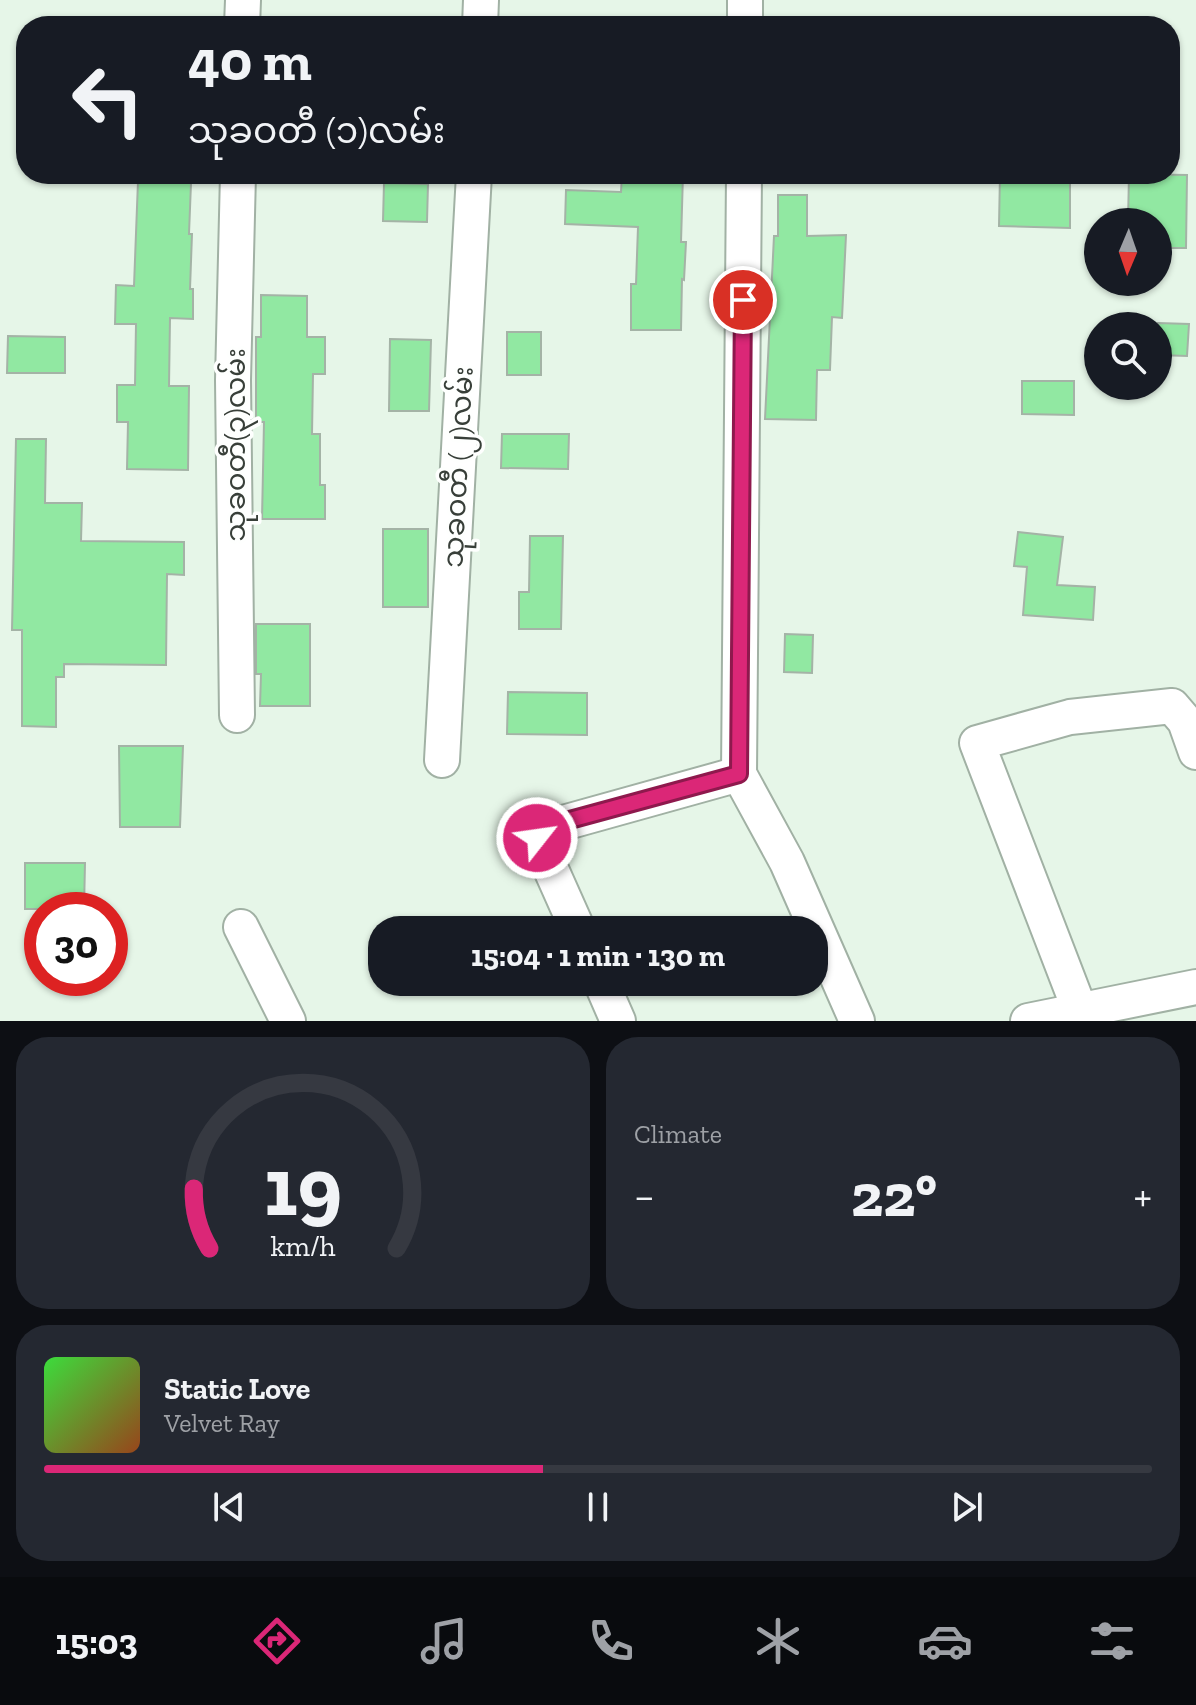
<!DOCTYPE html>
<meta charset="utf-8">
<style>
body{margin:0;font-family:"Zilla Slab","Noto Sans Myanmar",serif;background:#242831;color:#f1f3f6;height:100vh;display:flex;flex-direction:column;font-size:30px;white-space:nowrap}
*{box-sizing:border-box;margin:0}
p{font-size:26px;color:#9ea1a6}
.icon{flex:none;width:44px;height:44px;fill:none;stroke:currentColor;stroke-width:2;stroke-linecap:round;stroke-linejoin:round}
.map{position:relative;height:1021px;overflow:hidden}
.panel{display:flex;flex-direction:column;gap:16px;padding:16px;background:#0d0f14;flex:1}
.panel>*{flex:none}
.guide{position:absolute;left:16px;top:16px;width:1164px;height:168px;border-radius:32px;box-shadow:0 2px 6px #0004;background:#171b24;color:#f1f3f6;overflow:hidden}
.needle{width:52px;rotate:182deg}
.fabs{position:absolute;left:1084px;top:208px;display:grid;gap:16px}
.fabs a{display:grid;place-items:center;width:88px;height:88px;border-radius:50%;background:#171b24;box-shadow:0 2px 6px #0004;font-size:40px}
.speed{position:absolute;left:24px;top:892px;display:flex;gap:16px;font-size:40px;font-weight:700;text-align:center}
.speed>*{display:grid;place-content:center;width:104px;height:104px;border-radius:50%;background:#171b24;box-shadow:0 2px 6px #0004;line-height:1}
.speed .limit{border:12px solid #d22;background:#fff;color:#111}
.pin{position:absolute;display:grid;place-items:center;width:68px;height:68px;color:#fff;margin:-34px;border:4px solid #fff;border-radius:50%;box-shadow:0 2px 8px #0007}
.me{position:absolute;width:88px;margin:-44px;rotate:60deg;stroke-linejoin:round;filter:drop-shadow(0 0 6px #0008)}
.turn{display:flex;align-items:center;gap:28px;height:168px;padding:0 40px;font-size:36px}
.turn .icon{width:104px;height:104px;stroke-width:2.5}
.turn b{display:block;font-size:56px;line-height:68px}
.big{font-size:60px;font-weight:700;line-height:1.1}
.panel .card{flex:1;display:flex;flex-direction:column;justify-content:center;gap:12px;min-width:0;padding:0 28px;border-radius:32px;background:#242831}
.panel .dial{align-items:center;gap:0}
.dial svg{height:208px;overflow:visible;fill:none;stroke:#363941;stroke-width:7;stroke-linecap:round;text-anchor:middle}
.dial text{fill:#f1f3f6;stroke:none}
.song{display:flex;align-items:center;gap:24px}
.cover{width:96px;height:96px;border-radius:12px;background:linear-gradient(135deg,hsl(120 70% 55%),hsl(20 70% 35%))}
.played{height:8px;border-radius:4px;background:linear-gradient(90deg,#db2777 45%,#363941 45%)}
.keys{display:flex;justify-content:space-around;direction:ltr}
.heat{display:flex;justify-content:space-between;align-items:center;font-size:44px;direction:ltr}
.panel .tiles{flex:1;display:grid;gap:16px;grid-template-columns:1fr 1fr}
.card:last-child{grid-column:span 2}
.trip{position:absolute;left:368px;top:916px;width:460px;height:80px;border-radius:32px;background:#171b24;box-shadow:0 2px 6px #0004;font-weight:700;line-height:80px;text-align:center}
.menu{display:flex;height:128px;justify-content:space-around;align-items:center;background:#090b0e;color:#9ea1a6}
.menu .icon{width:56px;height:56px}
.menu .active{color:#db2777}
.menu b{font-size:36px;color:#f1f3f6}
.map>svg:first-child{display:block}
.building{fill:#91e8a2;stroke:#a4b3a6;stroke-width:2}
.lines{fill:none;stroke-linecap:round;stroke-linejoin:round}
.minor-casing{stroke:#a1b1a4;stroke-width:38}
.minor{stroke:#fff;stroke-width:34}
.route-casing{stroke:#8e194d;stroke-width:20}
.route{stroke:#db2777;stroke-width:14}
.labels{text-anchor:middle;dominant-baseline:central;stroke-width:7;stroke-linejoin:round;paint-order:stroke}
.street-label{font-size:28px;fill:#383f39;stroke:#fefffe}
</style>
<div class="map">
<svg width="1196" height="1021" viewBox="0 0 1196 1021">
<rect width="100%" height="100%" fill="#e6f6e8"/>
<g class="building">
<path d="M622 174H683L681 242H686L684 280 682 279 681 330H631V284H636L638 227 565 224 566 190 621 192Z"/>
<path d="M1000 174 1070 176V228L999 226Z"/>
<path d="M1129 174 1187 175 1186 248H1158V222H1128Z"/>
<path d="M138 181 191 183 189 234H192L190 289H193V319L170 318 169 386H189L188 470 127 469 128 422H117V385H135L136 324H115L116 285 134 286Z"/>
<path d="M384 183 428 184 427 222 383 221Z"/>
<path d="M778 195H807V236L846 235 842 318 832 317 830 370H817L816 420 765 419 774 236H778Z"/>
<path d="M261 295 307 296V337H325V374H313L312 434H320V485H325V519H262L264 422H256V337H261Z"/>
<path d="M1158 323 1189 324 1187 356 1158 355Z"/>
<rect x="507" y="332" width="34" height="43"/>
<path d="M8 336 65 337V373H7Z"/>
<path d="M390 339 431 340 429 411H389Z"/>
<path d="M1022 381H1074V415L1022 414Z"/>
<path d="M502 434H569L568 469 501 468Z"/>
<path d="M16 439H46L45 503H82L81 541 184 542V575L167 574 166 665 64 664V677H56V727L22 726V630H12Z"/>
<rect x="383" y="529" width="45" height="78"/>
<path d="M1018 532 1063 537 1057 585 1095 587 1093 620 1023 615 1027 567 1014 566Z"/>
<path d="M530 536H563L561 629H519V592H529Z"/>
<path d="M256 624H310V706H260L261 674H256Z"/>
<path d="M785 634 813 635 812 673 784 672Z"/>
<path d="M508 692 587 693V735L507 734Z"/>
<path d="M119 746H183L180 827H120Z"/>
<path d="M25 863H85L84 909H25Z"/>
</g>
<g class="lines">
<defs>
<g id="minor">
<path d="M242 26 243 0"/>
<path d="M480 26 481 0"/>
<path d="M745 26V0"/>
<path d="M744 174 739 774 787 862 857 1021"/>
<path d="M237 715 233 380 238 174"/>
<path d="M442 760 474 174"/>
<path d="M241 927 288 1021"/>
<path d="M578 930 537 838 538 830 739 774"/>
<path d="M601 982 618 1021"/>
<path d="M1028 1021 1196 987"/>
<path d="M1084 1021 977 743 1070 717 1172 706 1185 721 1196 752"/>
</g>
</defs>
<use href="#minor" class="minor-casing"/>
<use href="#minor" class="minor"/>
</g>
<g class="lines">
<defs>
<path id="route" d="M537 838 538 830 544 827 739 774 743 300"/>
</defs>
<use href="#route" class="route-casing"/>
<use href="#route" class="route"/>
</g>
<g class="labels">
<g class="street-label">
<text transform="translate(235 445) rotate(-90)">သုခဝတီ(၃)လမ်း</text>
<text transform="translate(458 467) rotate(-87)">သုခဝတီ (၂)လမ်း</text>
</g>
</g>
</svg>
<div class="fabs">
<a><svg class="needle" viewBox="-14 -14 28 28"><path d="M0-13l5 13h-10z" fill="#e53935"/><path d="M0 13l5-13h-10z" fill="#9ea1a6"/></svg></a>
<a><svg class="icon" aria-label="search" viewBox="0 0 24 24"><circle cx="10" cy="10" r="6"/><path d="M15 15l6 6"/></svg></a>
</div>
<div class="speed"><div class="limit">30</div></div>
<div class="pin" style="left:743px;top:300px;background:#d93025"><svg class="icon" aria-label="arrive" viewBox="0 0 24 24"><path d="M6 21V4h12l-3 4 3 4H6"/></svg></div>
<svg class="me" style="left:537px;top:838px" viewBox="-20 -20 40 40"><circle r="17" fill="#db2777" stroke="#fff" stroke-width="3"/><path d="M0-11L8 9 0 5-8 9z" fill="#fff"/></svg>
<div class="trip">15:04 · 1 min · 130 m</div>
<div class="guide">
<div class="turn"><svg class="icon" aria-label="left" viewBox="0 0 24 24"><path d="M17 20v-9H6M10 6l-5 5 5 5"/></svg><div><b>40 m</b>သုခဝတီ (၁)လမ်း</div></div>
</div>
</div>
<section class="panel">
<div class="tiles">
<div class="card dial"><svg viewBox="0 0 100 80">
<path d="M14 69A42 42 0 1 1 86 69"/>
<path d="M14 69A42 42 0 0 1 8 46" stroke="#db2777"/>
<text x="50" y="56" font-size="32" font-weight="700">19</text>
<text x="50" y="72" font-size="11">km/h</text>
</svg></div>
<div class="card"><p>Climate</p>
<div class="heat"><a>−</a><b class="big">22°</b><a>+</a></div>
</div>
<div class="card">
<div class="song"><i class="cover"></i><div><b>Static Love</b><p>Velvet Ray</p></div></div>
<div class="played"></div>
<div class="keys"><svg class="icon" aria-label="previous" viewBox="0 0 24 24"><path d="M18 5L8 12l10 7zM5 5v14"/></svg><svg class="icon" aria-label="pause" viewBox="0 0 24 24"><path d="M8 5v14M16 5v14"/></svg><svg class="icon" aria-label="next" viewBox="0 0 24 24"><path d="M6 5l10 7-10 7zM19 5v14"/></svg></div>
</div>
</div>
</section>
<nav class="menu">
<b>15:03</b>
<svg class="icon active" aria-label="directions" viewBox="0 0 24 24"><path d="M12 3l9 9-9 9-9-9zM9 14v-3h6M13 9l2 2-2 2"/></svg>
<svg class="icon" aria-label="music" viewBox="0 0 24 24"><path d="M9 18V5l10-2v13"/><circle cx="6" cy="18" r="3"/><circle cx="16" cy="16" r="3"/></svg>
<svg class="icon" aria-label="phone" viewBox="0 0 24 24"><path d="M5 4h4l2 5-3 2q2 4 5 5l2-3 5 2v4C11 20 4 13 5 4z"/></svg>
<svg class="icon" aria-label="climate" viewBox="0 0 24 24"><path d="M12 3v18M4 7l16 10M4 17L20 7"/></svg>
<svg class="icon" aria-label="car" viewBox="0 0 24 24"><path d="M5 17H2v-5l4-1 3-4h7l3 4 3 1v5h-3M9 17h6M6 11h13"/><circle cx="7" cy="17" r="2"/><circle cx="17" cy="17" r="2"/></svg>
<svg class="icon" aria-label="filters" viewBox="0 0 24 24"><path d="M4 7h16M4 17h16"/><circle cx="9" cy="7" r="2"/><circle cx="15" cy="17" r="2"/></svg>
</nav>
